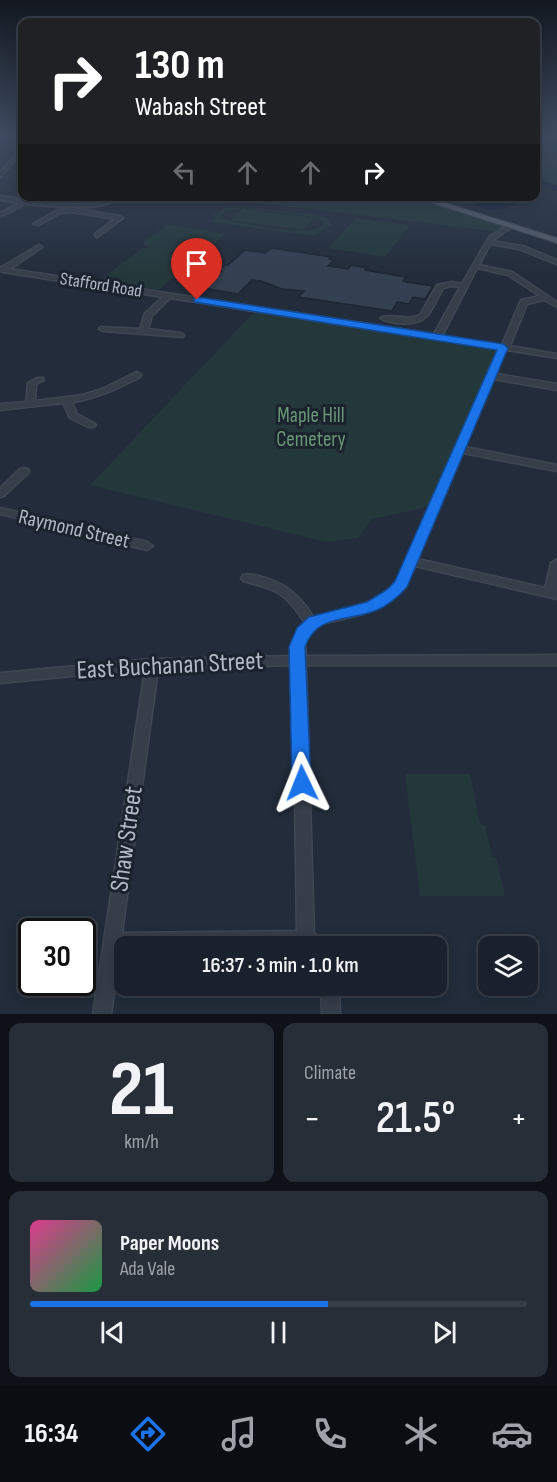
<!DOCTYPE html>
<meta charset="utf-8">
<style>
body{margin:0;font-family:"Sofia Sans Condensed",sans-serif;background:#272e38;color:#f1f3f6;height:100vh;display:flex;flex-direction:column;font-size:22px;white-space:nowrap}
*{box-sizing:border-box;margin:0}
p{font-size:20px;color:#9fa3a9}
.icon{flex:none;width:33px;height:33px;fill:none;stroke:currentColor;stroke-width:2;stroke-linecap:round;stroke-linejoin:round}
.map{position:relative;height:1014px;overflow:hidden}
.side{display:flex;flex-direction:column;gap:9px;padding:9px;background:#0e1218;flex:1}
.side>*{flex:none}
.guide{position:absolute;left:18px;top:18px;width:522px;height:183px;border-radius:12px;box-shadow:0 3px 15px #0003,0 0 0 2px #383e48;background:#202124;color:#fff;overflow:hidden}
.controls{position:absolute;left:478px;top:936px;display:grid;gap:12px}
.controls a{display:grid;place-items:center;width:60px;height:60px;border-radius:12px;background:#1a212c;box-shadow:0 3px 15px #0003,0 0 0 2px #383e48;font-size:30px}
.speed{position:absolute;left:18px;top:918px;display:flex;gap:12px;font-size:30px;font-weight:700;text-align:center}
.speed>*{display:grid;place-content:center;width:78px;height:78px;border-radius:50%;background:#1a212c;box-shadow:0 3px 15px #0003,0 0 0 2px #383e48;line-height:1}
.speed .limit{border:3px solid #111;border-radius:9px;background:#fff;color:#111}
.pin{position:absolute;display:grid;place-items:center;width:51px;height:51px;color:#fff;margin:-62px -26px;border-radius:50% 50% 50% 0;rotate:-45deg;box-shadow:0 0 6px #0007}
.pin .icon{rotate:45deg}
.me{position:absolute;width:66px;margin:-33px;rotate:358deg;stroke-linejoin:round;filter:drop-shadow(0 0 4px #0008)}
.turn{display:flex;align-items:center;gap:21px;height:126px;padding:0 18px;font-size:27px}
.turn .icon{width:78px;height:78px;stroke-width:2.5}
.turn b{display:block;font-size:42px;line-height:51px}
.lanes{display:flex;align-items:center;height:57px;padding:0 18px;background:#0003;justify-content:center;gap:30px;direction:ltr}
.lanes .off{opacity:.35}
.big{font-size:45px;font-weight:600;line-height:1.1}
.side .widget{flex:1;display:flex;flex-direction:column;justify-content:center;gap:9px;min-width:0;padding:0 21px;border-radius:12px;background:#272e38}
.side .dial{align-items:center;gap:0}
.dial b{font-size:78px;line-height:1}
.song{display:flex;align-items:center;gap:18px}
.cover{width:72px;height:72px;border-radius:9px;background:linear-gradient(135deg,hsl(330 70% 55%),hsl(140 70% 35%))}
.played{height:6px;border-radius:3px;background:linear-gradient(90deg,#1a73e8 60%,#383e48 60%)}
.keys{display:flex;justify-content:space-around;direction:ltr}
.heat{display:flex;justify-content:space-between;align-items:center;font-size:33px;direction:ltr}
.side .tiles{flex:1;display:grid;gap:9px;grid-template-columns:1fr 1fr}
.widget:last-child{grid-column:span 2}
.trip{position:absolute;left:114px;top:936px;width:333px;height:60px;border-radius:12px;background:#1a212c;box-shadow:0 3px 15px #0003,0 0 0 2px #383e48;font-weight:600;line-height:60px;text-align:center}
.dock{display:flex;height:96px;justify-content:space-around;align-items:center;background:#0a0d12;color:#9fa3a9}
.dock .icon{width:42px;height:42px}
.dock .current{color:#1a73e8}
.dock b{font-size:27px;color:#f1f3f6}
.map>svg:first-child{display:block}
.green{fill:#24383b;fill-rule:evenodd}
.water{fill:#162337}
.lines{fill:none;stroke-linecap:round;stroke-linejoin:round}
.river{fill:#162337;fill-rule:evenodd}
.building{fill:#344050;stroke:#1d2531;stroke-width:1.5}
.minor-casing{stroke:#3f4753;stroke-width:3}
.major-casing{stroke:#3f4753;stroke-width:2}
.minor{fill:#363e4a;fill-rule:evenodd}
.major{fill:#545d6a;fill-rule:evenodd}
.route{fill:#1a73e8;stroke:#114b97;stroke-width:1.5}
.labels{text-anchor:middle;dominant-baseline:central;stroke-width:6;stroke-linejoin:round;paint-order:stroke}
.far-street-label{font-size:18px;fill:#b1b9c6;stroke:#1b232f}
.park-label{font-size:21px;fill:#689774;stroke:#1b232f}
.street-label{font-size:21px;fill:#b1b9c6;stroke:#1b232f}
.near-street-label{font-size:26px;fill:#b1b9c6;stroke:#1b232f}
</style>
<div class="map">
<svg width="557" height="1014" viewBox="0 0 557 1014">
<rect width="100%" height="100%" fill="#222c3a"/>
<g class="green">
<path d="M557 134V186L542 180 536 174V139Z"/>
<path d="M211 197H415L510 226 499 232Z"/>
<path d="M240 206 315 215 328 218 332 225 314 236 211 222 215 219 213 215 224 208ZM243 208 230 220 303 230 315 218 244 209 247 208 312 217 321 220 324 224C311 239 250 224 230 221L221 218 224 212Z"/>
<path d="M356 218 410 225 385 257 328 248Z"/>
<path d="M168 224 225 234 159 290 100 280 143 248H149L143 242Z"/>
<path d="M257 309 503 348 446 485 424 508 372 519 358 538 326 542 90 485Z"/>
<path d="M405 774H470L480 824 485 825 492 857H496L505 896H420Z"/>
</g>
<path class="water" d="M494 196 529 197 530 198C510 207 495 216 474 205Z"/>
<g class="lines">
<g class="river">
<path d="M536 134H540L536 136Z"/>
<path d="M536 178 557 186V191L536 182Z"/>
</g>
</g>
<path class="building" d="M272 248 331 257 329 259 334 260 328 266 348 269 351 265 367 268 365 270 406 277 403 281 407 282 433 286 425 299 413 297 409 304 397 302 392 311 298 297 304 291 282 289 261 281 252 280 238 294 203 288 222 271 219 270 225 265H228L245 250 265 253Z"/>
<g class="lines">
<defs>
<g id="minor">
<path d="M20 150H22V153L0 177V172Z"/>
<path d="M0 196 43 202 77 204 93 203 113 196H121L109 203 93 207H60L26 204 0 217V213L19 203 0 200Z"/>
<path d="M72 208 120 216 123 218 97 237 95 236V234L115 219 72 212 61 213 38 225 33 224 58 210Z"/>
<path d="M508 225 513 226 492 241 522 246 557 260V264L519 249 490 244 479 265 512 272 557 302V307L544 300 527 304 510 346 557 354V358L506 350 496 374 557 384V390L494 379 465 447 557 465V471L463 453 418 559 545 588 551 563 557 559V599L415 566 406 586 387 603 363 614 321 624 314 629 305 640 306 656 557 655V665H306L314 934 330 940 332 946H124V950H120L111 1014H93L145 669 0 683V673L152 659 293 656V640L305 623C285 592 277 590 243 581L241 578 243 575C249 574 256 575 262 577 286 583 301 597 314 618 349 605 367 611 397 581L498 349 170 298 152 316 148 329 180 333 184 335 183 337 103 331 99 329 100 327 140 329 145 313 163 297 3 272 0 271V267H2L39 245 42 247 41 248 10 269 434 334 460 287 452 286 443 288C438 297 433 310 426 317 416 327 390 324 380 318 391 312 406 322 420 315L437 285 452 282 462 284 489 237ZM477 268 508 275 540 296 521 300 502 345 442 336ZM293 665 297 931 122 933 158 669Z"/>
<path d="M137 372 141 375 140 377C118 388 97 399 72 402L77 414 94 423 96 425 94 427H88L70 418 63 403 0 410V404L26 402 28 383 37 378H43L44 380 36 384 35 401 83 395 102 389Z"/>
<path d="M24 468 28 469 29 471 28 473 4 496 0 497V488L20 469Z"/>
<path d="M0 508 147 542 153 546 147 550 0 514Z"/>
<path d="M321 986H339L340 1014H322Z"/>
</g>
<path id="major" d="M411 196H423L557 238V243Z"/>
</defs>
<use href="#minor" class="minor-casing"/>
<use href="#major" class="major-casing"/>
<use href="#minor" class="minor"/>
<use href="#major" class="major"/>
</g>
<linearGradient id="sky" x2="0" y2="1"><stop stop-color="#131820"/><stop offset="0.49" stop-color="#3e4b60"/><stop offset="1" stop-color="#3e4b60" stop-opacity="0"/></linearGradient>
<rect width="557" height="276" fill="url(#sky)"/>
<path class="route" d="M197 297 503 344 508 348 407 587C399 596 389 605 377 610 349 622 317 613 305 647L311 783 308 788 302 791 295 788 292 783 289 647 297 628 309 617 367 602 388 589 395 581 497 350 194 302V298Z"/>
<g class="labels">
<g class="far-street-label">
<text transform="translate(101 285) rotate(9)">Stafford Road</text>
</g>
<g class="park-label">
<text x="311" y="415">Maple Hill<tspan x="311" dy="24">Cemetery</tspan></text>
</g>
<g class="street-label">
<text transform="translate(74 529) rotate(13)">Raymond Street</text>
</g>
<g class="near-street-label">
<text transform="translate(170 666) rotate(-3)">East Buchanan Street</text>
<text transform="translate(127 839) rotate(-82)">Shaw Street</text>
</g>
</g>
</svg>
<div class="controls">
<a><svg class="icon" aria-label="layers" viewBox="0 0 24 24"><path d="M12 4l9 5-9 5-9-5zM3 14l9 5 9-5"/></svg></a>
</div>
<div class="speed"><div class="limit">30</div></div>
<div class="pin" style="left:197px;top:300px;background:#d93025"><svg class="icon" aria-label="arrive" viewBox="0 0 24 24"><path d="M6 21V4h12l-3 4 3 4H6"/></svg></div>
<svg class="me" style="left:302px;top:783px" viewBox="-20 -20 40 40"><path d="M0-17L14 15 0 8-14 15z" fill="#1a73e8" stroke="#fff" stroke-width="4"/></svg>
<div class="trip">16:37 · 3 min · 1.0 km</div>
<div class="guide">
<div class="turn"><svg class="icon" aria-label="right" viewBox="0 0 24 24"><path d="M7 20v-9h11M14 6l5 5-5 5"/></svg><div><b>130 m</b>Wabash Street</div></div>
<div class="lanes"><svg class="icon off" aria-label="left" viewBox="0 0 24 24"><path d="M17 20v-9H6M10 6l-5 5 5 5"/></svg><svg class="icon off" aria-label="ahead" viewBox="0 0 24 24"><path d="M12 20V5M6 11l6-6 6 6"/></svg><svg class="icon off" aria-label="ahead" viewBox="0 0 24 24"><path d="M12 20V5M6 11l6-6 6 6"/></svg><svg class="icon" aria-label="right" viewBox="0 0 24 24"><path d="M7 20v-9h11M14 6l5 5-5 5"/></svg></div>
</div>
</div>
<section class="side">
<div class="tiles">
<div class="widget dial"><b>21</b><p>km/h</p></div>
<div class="widget"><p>Climate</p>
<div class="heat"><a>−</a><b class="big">21.5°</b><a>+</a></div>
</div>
<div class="widget">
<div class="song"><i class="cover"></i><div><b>Paper Moons</b><p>Ada Vale</p></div></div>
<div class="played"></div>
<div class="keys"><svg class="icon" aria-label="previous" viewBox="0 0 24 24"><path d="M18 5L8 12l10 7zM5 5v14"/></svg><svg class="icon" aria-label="pause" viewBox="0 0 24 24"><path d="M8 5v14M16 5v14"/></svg><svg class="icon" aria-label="next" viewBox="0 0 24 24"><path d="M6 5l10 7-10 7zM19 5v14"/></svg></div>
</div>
</div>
</section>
<nav class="dock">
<b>16:34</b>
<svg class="icon current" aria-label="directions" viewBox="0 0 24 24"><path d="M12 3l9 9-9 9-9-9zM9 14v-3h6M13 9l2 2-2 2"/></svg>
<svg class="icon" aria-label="music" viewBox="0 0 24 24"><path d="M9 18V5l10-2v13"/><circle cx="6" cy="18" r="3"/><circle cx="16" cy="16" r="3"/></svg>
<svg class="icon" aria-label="phone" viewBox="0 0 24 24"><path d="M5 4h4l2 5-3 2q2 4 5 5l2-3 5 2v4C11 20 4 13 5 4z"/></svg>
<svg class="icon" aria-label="climate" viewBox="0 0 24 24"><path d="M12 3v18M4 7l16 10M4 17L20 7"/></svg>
<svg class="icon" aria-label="car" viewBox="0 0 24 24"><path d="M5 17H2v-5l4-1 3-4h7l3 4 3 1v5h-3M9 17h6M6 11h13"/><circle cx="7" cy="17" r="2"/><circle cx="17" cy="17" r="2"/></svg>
</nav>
